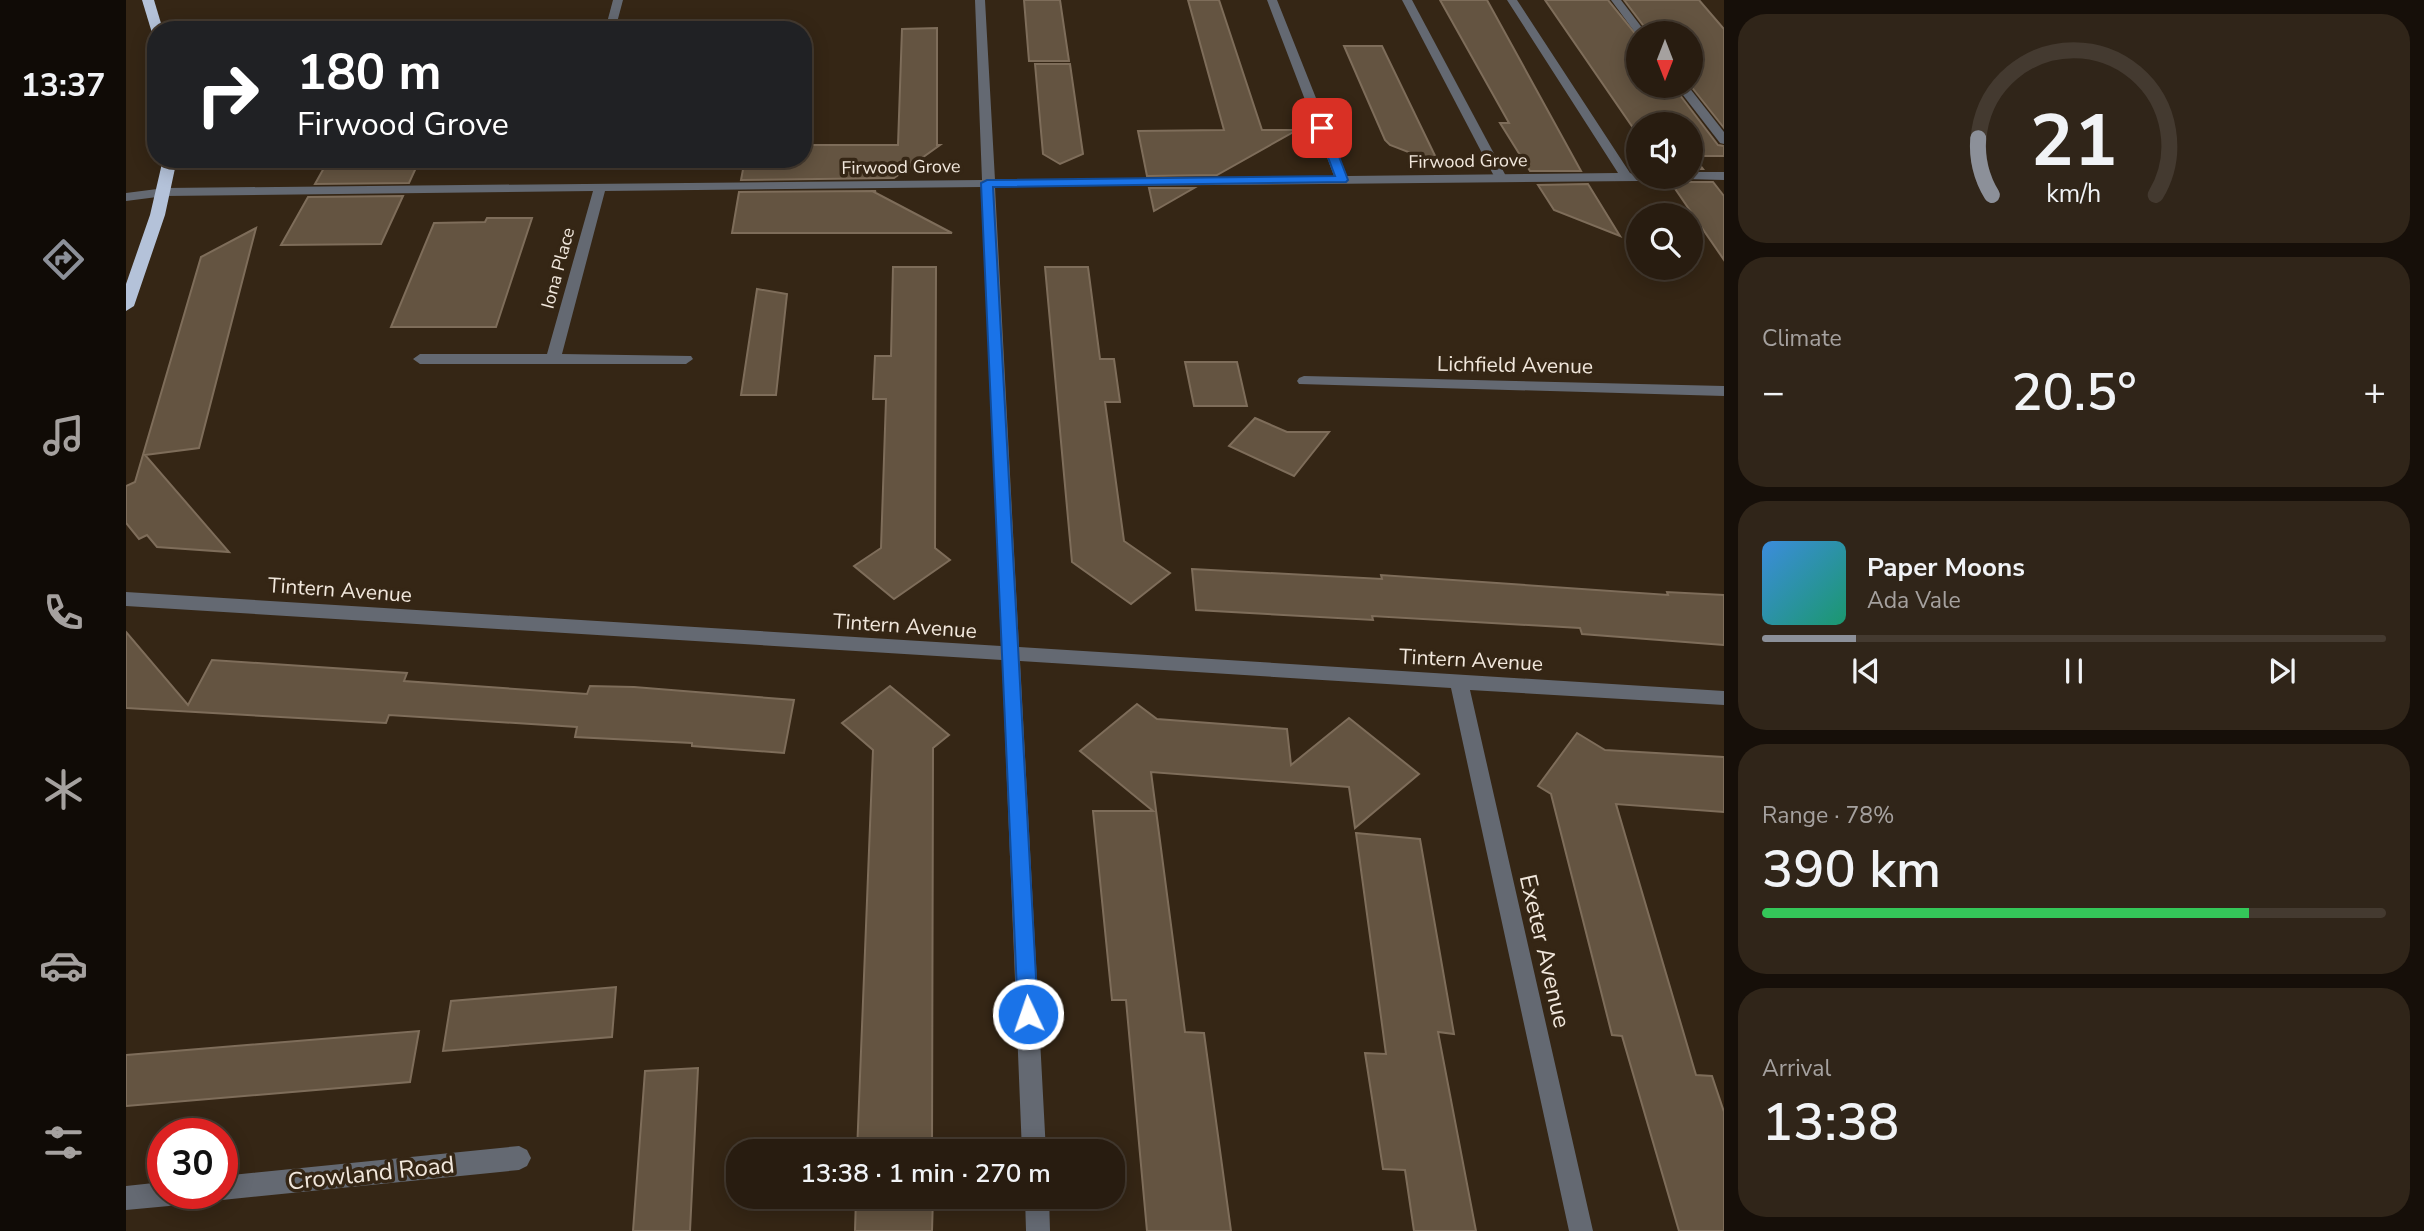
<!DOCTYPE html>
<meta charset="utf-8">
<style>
body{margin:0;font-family:"Nunito Sans",sans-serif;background:#302519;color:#f1f3f6;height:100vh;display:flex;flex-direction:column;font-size:26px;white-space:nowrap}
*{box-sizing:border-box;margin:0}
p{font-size:23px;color:#a5a19f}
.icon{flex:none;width:38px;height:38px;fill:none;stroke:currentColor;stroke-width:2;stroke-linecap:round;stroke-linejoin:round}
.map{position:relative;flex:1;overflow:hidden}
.sheet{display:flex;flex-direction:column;gap:14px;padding:14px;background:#160f09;width:700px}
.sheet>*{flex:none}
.guide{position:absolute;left:21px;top:21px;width:665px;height:147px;border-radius:28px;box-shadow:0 4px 18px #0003,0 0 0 2px #443a30;background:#202124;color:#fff;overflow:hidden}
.needle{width:46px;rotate:180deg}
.controls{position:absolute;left:1500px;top:21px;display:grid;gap:14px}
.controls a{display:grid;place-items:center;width:77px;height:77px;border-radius:50%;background:#281c10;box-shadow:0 4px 18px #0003,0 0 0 2px #443a30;font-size:35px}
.speed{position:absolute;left:21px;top:1118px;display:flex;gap:14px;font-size:35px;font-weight:700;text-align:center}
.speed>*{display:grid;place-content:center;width:91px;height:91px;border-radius:50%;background:#281c10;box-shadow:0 4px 18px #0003,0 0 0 2px #443a30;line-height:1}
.speed .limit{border:10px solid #d22;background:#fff;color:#111}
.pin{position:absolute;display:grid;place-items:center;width:60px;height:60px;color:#fff;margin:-30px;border-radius:14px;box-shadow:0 4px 10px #0006}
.me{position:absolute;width:77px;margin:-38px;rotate:357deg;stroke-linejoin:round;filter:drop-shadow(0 0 5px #0008)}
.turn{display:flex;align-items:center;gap:24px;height:147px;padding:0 35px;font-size:32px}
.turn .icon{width:91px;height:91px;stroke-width:2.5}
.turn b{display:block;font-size:49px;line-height:60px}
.big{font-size:52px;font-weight:600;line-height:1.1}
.sheet .widget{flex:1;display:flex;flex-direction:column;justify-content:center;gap:10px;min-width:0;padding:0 24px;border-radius:28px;background:#302519}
.sheet .dial{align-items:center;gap:0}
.dial svg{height:182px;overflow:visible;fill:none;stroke:#443a30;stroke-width:7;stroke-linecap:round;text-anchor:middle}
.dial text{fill:#f1f3f6;stroke:none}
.song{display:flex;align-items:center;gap:21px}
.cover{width:84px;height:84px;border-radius:10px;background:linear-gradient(135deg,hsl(210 70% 55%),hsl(160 70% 35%))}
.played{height:7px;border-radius:4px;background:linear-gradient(90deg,#8c9099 15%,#443a30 15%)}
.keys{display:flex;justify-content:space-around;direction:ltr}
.heat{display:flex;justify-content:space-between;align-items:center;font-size:38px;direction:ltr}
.charge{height:10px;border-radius:5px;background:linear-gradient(90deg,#34c759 78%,#443a30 0)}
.trip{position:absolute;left:600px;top:1139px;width:399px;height:70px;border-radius:28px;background:#281c10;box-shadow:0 4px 18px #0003,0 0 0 2px #443a30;font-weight:600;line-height:70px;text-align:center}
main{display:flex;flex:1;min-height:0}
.dock{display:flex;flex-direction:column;width:126px;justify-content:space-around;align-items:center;background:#100b06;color:#a5a19f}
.dock .icon{width:49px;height:49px}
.dock .current{color:#8c9099}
.dock b{font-size:32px;color:#f1f3f6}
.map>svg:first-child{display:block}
.building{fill:#645441;stroke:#7e6d5a;stroke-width:2}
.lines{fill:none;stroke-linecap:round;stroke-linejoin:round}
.lane{fill:#646972;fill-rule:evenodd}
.street{fill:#646972;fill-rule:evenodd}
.highway{fill:#b4c2d9;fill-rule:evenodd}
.route{fill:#1a73e8;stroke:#114b97;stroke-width:2}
.labels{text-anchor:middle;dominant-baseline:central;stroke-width:7;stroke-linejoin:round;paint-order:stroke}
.far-street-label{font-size:18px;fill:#f1e7dc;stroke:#352615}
.street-label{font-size:21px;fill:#f1e7dc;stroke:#352615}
.near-street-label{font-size:24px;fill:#f1e7dc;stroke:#352615}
</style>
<main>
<nav class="dock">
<b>13:37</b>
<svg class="icon current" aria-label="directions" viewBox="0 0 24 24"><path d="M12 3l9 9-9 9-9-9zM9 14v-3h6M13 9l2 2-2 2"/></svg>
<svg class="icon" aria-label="music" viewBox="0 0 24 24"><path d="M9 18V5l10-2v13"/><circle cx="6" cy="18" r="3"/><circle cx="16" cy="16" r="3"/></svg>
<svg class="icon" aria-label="phone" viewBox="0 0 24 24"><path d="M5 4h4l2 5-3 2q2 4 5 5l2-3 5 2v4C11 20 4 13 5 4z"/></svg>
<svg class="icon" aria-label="climate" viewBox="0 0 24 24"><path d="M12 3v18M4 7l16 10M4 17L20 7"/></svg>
<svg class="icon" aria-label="car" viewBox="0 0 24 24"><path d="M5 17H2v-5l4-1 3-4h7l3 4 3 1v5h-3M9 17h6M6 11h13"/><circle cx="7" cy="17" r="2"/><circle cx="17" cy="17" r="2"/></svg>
<svg class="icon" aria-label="filters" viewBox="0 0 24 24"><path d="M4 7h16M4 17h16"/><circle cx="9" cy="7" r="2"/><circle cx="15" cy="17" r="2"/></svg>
</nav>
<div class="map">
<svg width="1598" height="1231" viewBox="0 0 1598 1231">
<rect width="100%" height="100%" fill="#352615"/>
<g class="building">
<path d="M898 0H934L943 61H903Z"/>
<path d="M1062 0H1093L1136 130H1171L1091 175 1021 176 1012 131 1098 130Z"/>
<path d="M1314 0H1361L1455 171H1404L1374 123H1383Z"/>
<path d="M1419 0H1482L1512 37V86H1547L1592 145 1598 146V156H1567L1577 169H1564V124H1512V135Z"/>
<path d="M1498 0H1573L1598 29V128L1564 85V33H1523Z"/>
<path d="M811 28V145H814L768 178 615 180 619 159H677V145H772L776 29Z"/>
<path d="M1218 46H1256L1313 164 1264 145 1259 140Z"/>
<path d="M909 64H944L957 154 934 164 917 154Z"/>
<path d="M203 159H294L283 183 189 184Z"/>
<path d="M1541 177H1555L1560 182H1587L1598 196V260Z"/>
<path d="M1462 184 1494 236 1428 210 1412 185Z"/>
<path d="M1023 188H1068L1028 211Z"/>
<path d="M750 191 748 192 826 233H606L613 192Z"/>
<path d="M277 196 255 244 155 245 182 197Z"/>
<path d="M361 218H406L370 327H265L308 223 359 222Z"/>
<path d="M130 228 73 448 19 455 103 552 31 547 21 535 13 539 0 523V486L9 482 75 257Z"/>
<path d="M767 267H810L809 548 824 560 768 599 728 566 755 548 760 399H747L749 356H765Z"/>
<path d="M919 267H962L974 359H988L994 402H979L998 541 1044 573 1005 604 946 562Z"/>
<path d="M631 289 661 294 650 395H615Z"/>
<path d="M1059 362H1111L1121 406H1068Z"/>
<path d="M1129 418 1161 432H1203L1168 476 1103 446Z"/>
<path d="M1066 569 1256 579 1255 575 1542 595 1541 592 1598 595V645L1456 634 1454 628 1246 616 1247 620 1070 610Z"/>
<path d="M0 632 62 705 86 660 281 673 278 681 461 694 464 686 508 687 668 700 658 753 566 746V743L449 737 451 727 263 715 260 723 0 708Z"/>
<path d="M764 686 823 735 807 748 806 1152H731L747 750 716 723Z"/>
<path d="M1011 704 1031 719 1161 729 1165 765 1223 718 1293 774 1229 828 1223 787 1025 772 1059 1032 1078 1033 1105 1231H1021L1000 1000H986L967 811H1027L954 751Z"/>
<path d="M1451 733 1479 750 1598 757V812L1490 804 1570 1075 1586 1076 1598 1112V1231H1553L1496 1036 1486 1035 1425 794 1412 786Z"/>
<path d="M1230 833 1294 839 1328 1034 1312 1032 1350 1231H1288L1279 1170 1257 1169 1239 1053 1260 1054Z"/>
<path d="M490 987 486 1037 317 1051 325 1001Z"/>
<path d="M293 1031 284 1082 0 1106V1055Z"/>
<path d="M572 1068 564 1231H507L519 1071Z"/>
<path d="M730 1197H807L806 1231H729Z"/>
</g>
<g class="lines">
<g class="lane">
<path d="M1276 0H1286L1381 178 1379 181 1375 182 1369 178Z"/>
<path d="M1485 0H1495L1520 33 1511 35Z"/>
<path d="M1550 86H1562L1598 132V144L1594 143Z"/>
</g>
<g class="street">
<path d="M487 0H497L489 30H479Z"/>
<path d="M849 0H859L869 180 1208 176 1141 0H1151L1221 176 1492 173 1381 0H1391L1504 173 1518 177 1512 181 869 187 893 647 1598 691V705L1344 690 1467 1231H1443L1325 688 894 661 920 1152H896L876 660 0 606V592L875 646 857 187 479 191 436 354 565 356 567 359 560 364H294L287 359 294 354H421L467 191 39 196 0 201V193L39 188 856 180Z"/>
<path d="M1564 172H1598V180L1560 179 1558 177H1564Z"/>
<path d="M1178 376 1598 386V396L1173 384 1171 381 1173 378Z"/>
<path d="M393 1146 401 1150 405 1158 401 1166 393 1170 96 1200 86 1194H96V1176Z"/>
<path d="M37 1182V1194H55L52 1203 43 1206 0 1210V1186Z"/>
<path d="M899 1197H923L924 1231H900Z"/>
</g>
<g class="highway">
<path d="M16 0H28L37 30 26 33Z"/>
<path d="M37 159H51L39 215 8 306 0 311V284L24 215Z"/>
</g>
</g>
<path class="route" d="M1192 126 1202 128 1222 180 1220 182 867 187 912 1014 909 1020 902 1023 894 1020 892 1014 855 183 861 180 1209 176 1191 128Z"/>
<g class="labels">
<g class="far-street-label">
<text transform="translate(1342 161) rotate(-1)">Firwood Grove</text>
<text transform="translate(775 167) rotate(-1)">Firwood Grove</text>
<text transform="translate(432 268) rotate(-75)">Iona Place</text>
</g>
<g class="street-label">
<text transform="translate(1389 365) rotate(1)">Lichfield Avenue</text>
<text transform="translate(214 590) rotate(4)">Tintern Avenue</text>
<text transform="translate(779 626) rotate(4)">Tintern Avenue</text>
<text transform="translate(1345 660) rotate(3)">Tintern Avenue</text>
</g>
<g class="near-street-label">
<text transform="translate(1419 951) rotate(77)">Exeter Avenue</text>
<text transform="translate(245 1173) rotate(-6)">Crowland Road</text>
</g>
</g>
</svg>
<div class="controls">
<a><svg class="needle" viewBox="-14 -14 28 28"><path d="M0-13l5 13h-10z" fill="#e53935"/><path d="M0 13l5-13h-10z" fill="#a5a19f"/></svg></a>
<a><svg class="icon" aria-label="sound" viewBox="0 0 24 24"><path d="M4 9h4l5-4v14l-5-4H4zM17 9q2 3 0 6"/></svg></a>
<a><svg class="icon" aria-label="search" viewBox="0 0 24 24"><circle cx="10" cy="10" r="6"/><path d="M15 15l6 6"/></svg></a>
</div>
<div class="speed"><div class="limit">30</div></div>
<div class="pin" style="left:1196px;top:128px;background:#d93025"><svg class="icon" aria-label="arrive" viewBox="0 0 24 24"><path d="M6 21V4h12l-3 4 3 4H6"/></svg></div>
<svg class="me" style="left:902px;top:1014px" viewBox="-20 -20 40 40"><circle r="17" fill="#1a73e8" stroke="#fff" stroke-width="3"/><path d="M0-11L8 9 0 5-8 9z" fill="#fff"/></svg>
<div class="trip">13:38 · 1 min · 270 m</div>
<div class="guide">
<div class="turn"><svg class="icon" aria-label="right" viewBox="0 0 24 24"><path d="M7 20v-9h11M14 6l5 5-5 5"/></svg><div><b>180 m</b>Firwood Grove</div></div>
</div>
</div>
<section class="sheet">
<div class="widget dial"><svg viewBox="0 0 100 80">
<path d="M14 69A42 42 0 1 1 86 69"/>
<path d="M14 69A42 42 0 0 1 8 44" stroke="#8c9099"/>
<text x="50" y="56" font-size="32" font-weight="700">21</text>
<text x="50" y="72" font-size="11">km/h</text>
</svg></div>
<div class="widget"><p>Climate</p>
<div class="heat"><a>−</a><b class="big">20.5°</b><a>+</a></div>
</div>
<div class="widget">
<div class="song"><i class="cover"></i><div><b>Paper Moons</b><p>Ada Vale</p></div></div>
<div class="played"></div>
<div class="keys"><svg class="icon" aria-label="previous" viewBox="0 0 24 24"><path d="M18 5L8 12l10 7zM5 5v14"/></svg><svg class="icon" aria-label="pause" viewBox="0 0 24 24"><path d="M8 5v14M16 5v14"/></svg><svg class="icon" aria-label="next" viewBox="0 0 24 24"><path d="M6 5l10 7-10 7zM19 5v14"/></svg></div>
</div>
<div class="widget"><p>Range · 78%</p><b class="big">390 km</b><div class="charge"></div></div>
<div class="widget"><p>Arrival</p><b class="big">13:38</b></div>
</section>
</main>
